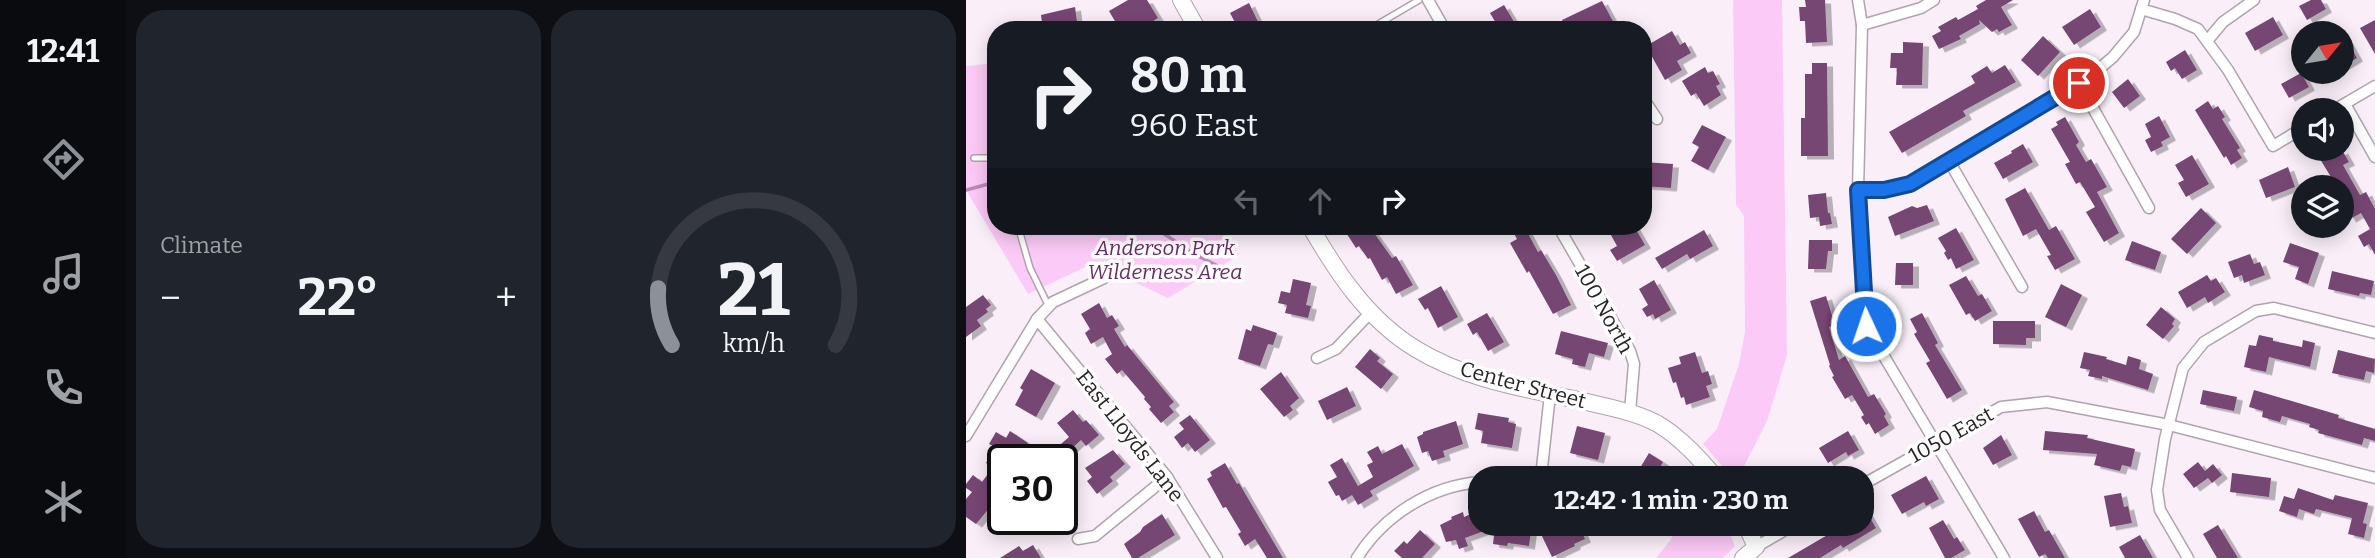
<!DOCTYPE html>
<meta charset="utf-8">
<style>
body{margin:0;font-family:Bitter,serif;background:#20242c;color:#f1f3f6;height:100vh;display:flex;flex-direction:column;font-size:26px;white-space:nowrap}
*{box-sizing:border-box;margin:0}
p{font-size:23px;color:#9ea1a6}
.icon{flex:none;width:38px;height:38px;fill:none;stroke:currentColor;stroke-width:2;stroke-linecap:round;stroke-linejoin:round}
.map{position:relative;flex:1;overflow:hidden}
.panel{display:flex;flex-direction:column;gap:10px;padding:10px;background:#0d0f14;width:840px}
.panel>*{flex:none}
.hud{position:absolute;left:21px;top:21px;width:665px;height:214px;border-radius:28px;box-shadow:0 4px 18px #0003;background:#171b24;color:#f1f3f6;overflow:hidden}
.needle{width:46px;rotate:60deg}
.fabs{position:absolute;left:1325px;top:21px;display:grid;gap:14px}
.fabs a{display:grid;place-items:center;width:63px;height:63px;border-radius:50%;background:#171b24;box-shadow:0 4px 18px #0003;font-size:35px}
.speed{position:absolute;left:21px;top:444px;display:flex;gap:14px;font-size:35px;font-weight:700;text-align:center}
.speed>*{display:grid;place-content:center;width:91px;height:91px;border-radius:50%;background:#171b24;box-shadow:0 4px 18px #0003;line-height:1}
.speed .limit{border:4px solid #111;border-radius:10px;background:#fff;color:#111}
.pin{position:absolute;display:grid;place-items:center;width:60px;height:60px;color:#fff;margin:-30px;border:4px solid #fff;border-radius:50%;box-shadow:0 2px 7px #0007}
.me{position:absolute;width:77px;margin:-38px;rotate:357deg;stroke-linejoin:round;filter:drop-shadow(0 0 5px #0008)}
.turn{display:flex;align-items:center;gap:24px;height:147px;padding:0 28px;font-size:32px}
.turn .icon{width:91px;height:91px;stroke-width:2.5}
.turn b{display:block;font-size:49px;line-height:60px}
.lanes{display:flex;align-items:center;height:66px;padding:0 28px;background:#0003;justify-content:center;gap:35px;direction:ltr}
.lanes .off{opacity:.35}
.big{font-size:52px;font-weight:700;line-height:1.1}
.panel .tile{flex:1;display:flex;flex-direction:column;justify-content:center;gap:10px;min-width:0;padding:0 24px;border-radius:28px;background:#20242c}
.panel .dial{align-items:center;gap:0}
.dial svg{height:182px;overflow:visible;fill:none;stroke:#363941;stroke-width:7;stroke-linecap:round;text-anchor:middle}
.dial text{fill:#f1f3f6;stroke:none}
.heat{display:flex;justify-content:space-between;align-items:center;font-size:38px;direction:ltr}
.panel .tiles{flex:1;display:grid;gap:10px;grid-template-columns:repeat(2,1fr)}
.trip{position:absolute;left:502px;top:466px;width:406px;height:70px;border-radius:28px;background:#171b24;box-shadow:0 4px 18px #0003;font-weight:700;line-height:70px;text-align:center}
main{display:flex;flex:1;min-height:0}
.dock{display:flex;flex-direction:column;width:126px;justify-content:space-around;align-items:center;background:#090b0e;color:#9ea1a6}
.dock .icon{width:49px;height:49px}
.dock .on{color:#8c9099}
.dock b{font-size:32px;color:#f1f3f6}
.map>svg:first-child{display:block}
.green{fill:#fbcaf6}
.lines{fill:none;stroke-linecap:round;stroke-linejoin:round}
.stream{stroke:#bf88b9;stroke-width:3.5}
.building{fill:#774673;filter:url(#shadow)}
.lane-casing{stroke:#afa4ae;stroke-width:8}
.street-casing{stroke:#afa4ae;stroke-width:13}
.secondary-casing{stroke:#afa4ae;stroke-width:18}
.lane{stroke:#fff;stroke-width:5}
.street{stroke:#fff;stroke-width:10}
.secondary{stroke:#fff;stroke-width:16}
.route-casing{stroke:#114b97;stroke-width:18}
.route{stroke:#1a73e8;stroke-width:12}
.labels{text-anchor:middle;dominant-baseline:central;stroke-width:7;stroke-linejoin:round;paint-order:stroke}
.park-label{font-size:21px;font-style:italic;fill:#6c2b68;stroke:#fff}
.street-label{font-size:21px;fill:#272326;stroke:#fff}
</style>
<main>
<nav class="dock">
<b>12:41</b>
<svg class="icon on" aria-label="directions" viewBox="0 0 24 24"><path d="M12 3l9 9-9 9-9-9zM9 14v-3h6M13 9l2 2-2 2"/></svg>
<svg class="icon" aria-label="music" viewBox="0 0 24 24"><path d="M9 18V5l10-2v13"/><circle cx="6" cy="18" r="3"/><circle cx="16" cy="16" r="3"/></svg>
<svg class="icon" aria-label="phone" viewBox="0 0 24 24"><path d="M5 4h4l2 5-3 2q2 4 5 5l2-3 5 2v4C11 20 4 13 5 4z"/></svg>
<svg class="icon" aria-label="climate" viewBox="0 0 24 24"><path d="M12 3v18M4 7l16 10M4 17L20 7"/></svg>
</nav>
<section class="panel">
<div class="tiles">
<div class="tile"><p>Climate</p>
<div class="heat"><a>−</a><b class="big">22°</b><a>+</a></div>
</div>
<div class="tile dial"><svg viewBox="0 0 100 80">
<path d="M14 69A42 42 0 1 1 86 69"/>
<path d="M14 69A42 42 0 0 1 8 44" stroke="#8c9099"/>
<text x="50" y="56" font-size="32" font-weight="700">21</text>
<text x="50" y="72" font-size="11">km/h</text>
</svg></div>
</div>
</section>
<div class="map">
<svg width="1409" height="558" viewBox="0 0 1409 558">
<defs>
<filter id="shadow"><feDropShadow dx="6" dy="3.5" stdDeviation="0" flood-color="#0004"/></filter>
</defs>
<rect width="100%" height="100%" fill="#faeff9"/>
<g class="green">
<path d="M767 0H816L821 355 801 421 772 478H767L737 444 751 429 773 364 779 332 778 216 770 204Z"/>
<path d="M30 63V226H257L273 255 202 298 128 263 62 294 0 190V66Z"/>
<path d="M713 523H759L769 546 757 558H690L704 541Z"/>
</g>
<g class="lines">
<g class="stream">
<path d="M0 190 30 182"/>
<path d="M187 226 226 253 250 265"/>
</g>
</g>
<g class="building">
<path d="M162 0H181L192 18 176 28 172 22 161 29 158 25 153 28 143 11Z"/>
<path d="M839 0H859L861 42 840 43 839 21H834L833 7H840Z"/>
<path d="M1020 0H1047L1035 7 1046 25 1033 32 1031 29 1026 32 1013 20 1014 24 993 36 995 39 973 49 966 36 975 31 972 27 990 17 992 20 1012 9 1010 6Z"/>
<path d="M1345 0H1355L1360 9 1341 20 1333 6Z"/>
<path d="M636 1 648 23 636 30H601L596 20Z"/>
<path d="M283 3 296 30H273L264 13Z"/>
<path d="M538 5 553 30H534L524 13Z"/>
<path d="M109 7 112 29 77 30 75 15Z"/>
<path d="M1124 9 1135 27 1108 45 1096 27Z"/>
<path d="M1307 17 1317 35 1289 51 1279 33Z"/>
<path d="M1409 20V54L1394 28Z"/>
<path d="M706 31 714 45 719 42 725 53 711 61 716 70 699 80 680 46Z"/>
<path d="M1376 31 1391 58 1376 67Z"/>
<path d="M1077 36 1094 52 1072 76 1055 60Z"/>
<path d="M937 42 957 43 956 85H930L931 68H924L925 53H937Z"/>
<path d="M1219 50 1231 70 1216 79 1209 68 1205 71 1200 62Z"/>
<path d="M846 63H861L862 156H835V118H839V74H846Z"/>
<path d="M1039 65 1050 82 997 111 1000 116 936 153 923 132 1009 83 1005 76 1021 66 1026 73Z"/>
<path d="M739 67 742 73 747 71 754 84 750 86 755 95 738 106 730 93 725 96 716 81Z"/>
<path d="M1335 73 1343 87 1323 98 1315 84Z"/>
<path d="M1162 79 1174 96 1158 108 1146 92Z"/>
<path d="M1242 101 1247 109 1252 106 1259 117 1256 119 1274 148 1271 150 1276 158 1265 165 1260 156 1258 158 1229 110Z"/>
<path d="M1193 116 1204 137 1195 142 1197 146 1185 152 1179 140 1185 137 1179 124Z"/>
<path d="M1099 117 1113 142 1110 145 1120 162 1125 159 1141 187 1131 192 1153 233 1138 242 1120 212 1129 207 1114 182 1110 184 1099 164 1104 162 1085 129 1092 125 1090 122Z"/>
<path d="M736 125 760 137 742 170 725 161 733 147 726 143Z"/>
<path d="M1057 144 1067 162 1037 179 1028 163 1046 153 1045 151Z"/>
<path d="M1360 149H1368L1371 153 1376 150 1383 162 1377 165 1394 195 1400 192 1409 209V255L1403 244 1398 247 1392 236 1404 229 1395 213 1384 219 1379 210 1380 204 1376 203V187H1371L1351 154Z"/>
<path d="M1226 155 1243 184 1220 197 1212 183 1218 180 1209 165Z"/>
<path d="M677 162 707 164 705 188 677 186Z"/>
<path d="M1322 167 1329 187 1300 198 1293 180Z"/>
<path d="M1059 188 1083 230 1090 226 1109 259 1089 270 1081 256 1085 255 1070 229 1057 236 1039 199Z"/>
<path d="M860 193 862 213H864L866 224 854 226 853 217 844 218 842 195Z"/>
<path d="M961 205 968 221 929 236 922 217 946 206 951 208Z"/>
<path d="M1235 208 1250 223 1221 254 1205 239Z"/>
<path d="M388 226 393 230 403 226 426 258 430 256 447 285 430 294 421 277 416 280 404 258 402 259 393 246 390 248 379 231Z"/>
<path d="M544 226H558L572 252 575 250 590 275 605 305 587 314 563 271 561 273 544 243 551 239Z"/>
<path d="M640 226H668L679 245 651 261 644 250 651 246Z"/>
<path d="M990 228 1008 260 990 269 985 258 982 260 978 253 980 251 972 238Z"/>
<path d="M738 230 747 246 724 259 721 254 696 269 689 258Z"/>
<path d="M843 240H866V251H862L860 269H842Z"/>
<path d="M1166 241 1195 252 1189 270 1159 260Z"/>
<path d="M1324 243 1353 253 1342 284 1329 279 1333 267 1317 262Z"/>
<path d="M1284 254 1288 264 1294 262 1299 275 1278 283 1276 275 1268 278 1262 262Z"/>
<path d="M930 263H947V285H929Z"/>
<path d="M1366 271 1408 281 1405 295 1394 293 1393 296 1362 289Z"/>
<path d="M1241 275 1245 281 1250 278 1259 292 1242 303 1239 297 1221 308 1212 292Z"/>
<path d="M1000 276 1012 296 1016 294 1026 311 1009 321 1004 313 1000 315 983 285Z"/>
<path d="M327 279 345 283 340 305 345 306 342 318 319 313 321 305 312 303 315 291 324 293Z"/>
<path d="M688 280 705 310 689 319 687 314 681 317 676 309 682 305 673 289Z"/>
<path d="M1095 284 1116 295 1100 327 1079 317Z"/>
<path d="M475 286 492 317 472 328 462 308 459 310 452 299Z"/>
<path d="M17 295 25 305 20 309 22 312 11 320 15 326 0 337V307Z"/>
<path d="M860 296 869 325 863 327 873 360 879 356 902 397 908 394 920 414 918 416 923 425 909 434 903 423 900 425 895 417 898 415 886 395 879 399 866 377 868 376 863 366 864 365 844 301Z"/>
<path d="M133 303 141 318 146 315 153 326 148 329 159 347 161 345 208 402 203 406 208 412 195 423 183 409 185 407 178 399 179 397 156 370 151 374 139 359 146 354 137 337 125 344 119 333 124 329 115 314Z"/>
<path d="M1195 307 1209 319 1206 324 1208 326 1197 339 1180 325Z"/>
<path d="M521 313 538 342 522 351 511 332 507 335 501 324Z"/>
<path d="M956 313 972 343 969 345 996 390 981 399 960 363 964 361 948 334 951 332 944 319Z"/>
<path d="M1027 321H1069V338H1060V345L1027 344Z"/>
<path d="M287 325 311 333 307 345 302 344 294 366 272 359 280 329 285 331Z"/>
<path d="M595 331 642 343 638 357 623 353 619 367 606 364 607 359 589 354Z"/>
<path d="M1293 335 1307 338V341L1336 347 1337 340 1349 343 1344 367 1303 357 1300 372 1278 367 1283 345 1290 346Z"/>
<path d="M404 349 414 358 411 361 427 374 415 389 389 367Z"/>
<path d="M1372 350 1409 359 1408 373 1400 371 1398 380 1366 373Z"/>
<path d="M729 352 736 373 742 371 746 384 740 386 744 397 720 405 718 397 715 398 710 382 707 383 702 368 715 364 713 357Z"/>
<path d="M1118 352 1141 357 1140 359 1160 365 1162 356 1175 360 1173 369 1187 374 1182 390 1136 376V379L1122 376 1124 370 1114 368Z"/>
<path d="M65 369 89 383 70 417 49 405 57 390 54 388Z"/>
<path d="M315 372 333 398 324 406 327 410 318 417 294 389Z"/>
<path d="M381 387 390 406 361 420 352 401Z"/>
<path d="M1237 390 1271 397 1268 411 1234 404Z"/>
<path d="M1288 390 1373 415 1372 418 1409 429V441L1398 438 1396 445 1352 433 1353 430 1343 427 1344 424 1316 416 1314 422 1296 417 1297 411 1283 407Z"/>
<path d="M107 410 117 422 120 420 133 435 120 446 115 440 102 452 95 444 103 437 91 423Z"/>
<path d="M512 413 543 418 542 422 550 424 546 448 515 443 517 431 509 429Z"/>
<path d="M224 415 244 440 229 452 222 443 216 448 208 437 218 429 213 423Z"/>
<path d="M490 421 497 444 477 451 479 457 466 461 462 451 456 453 451 437 457 434V432Z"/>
<path d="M611 426 639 433 632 460 604 453Z"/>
<path d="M44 431 62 443 51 460H37V481L30 490 35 494 10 524 0 517V499L6 492 0 488V484L7 475 16 482 27 467 20 463 29 447 23 444 30 432 40 438Z"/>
<path d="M882 431 893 450 882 456 880 452 862 463 853 448Z"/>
<path d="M1079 431 1122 435 1121 438 1169 449 1165 467 1156 465 1154 471 1128 465 1131 454 1077 450Z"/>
<path d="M1035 435 1046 455 1027 465 1017 448Z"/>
<path d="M436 444 448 466 404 491 407 496 392 505 386 495 376 501 373 495 370 496 362 482 371 477 364 465 376 458 392 486 407 477 401 465 407 462 401 452 412 446 416 454Z"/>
<path d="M147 450 159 464 144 477 147 481 131 494 121 481 126 477 119 468Z"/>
<path d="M683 453 697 462 688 478H668Z"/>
<path d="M1232 462 1239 471 1247 464 1256 475 1246 483 1242 478 1228 488 1217 474Z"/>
<path d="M259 463 271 484 273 483 317 558H301L289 539 279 546 272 534 275 532 260 507 257 508 241 479 246 476 244 472Z"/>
<path d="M1266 473 1305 478 1303 497 1264 492Z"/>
<path d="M960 476 973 499 960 506 958 502 936 514 925 495Z"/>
<path d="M1332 488 1367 500 1369 495 1402 503 1397 523 1401 524 1398 538 1382 534 1386 518 1350 509 1348 514 1333 509 1331 517 1313 511 1318 496 1328 499Z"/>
<path d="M1155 493 1158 507 1162 506 1166 523 1144 527 1138 496Z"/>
<path d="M896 504 910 528 877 548 875 545 854 558H822L882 523H896Z"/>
<path d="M1068 511 1079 532 1083 530 1099 558H1082L1079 554 1073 557 1052 519Z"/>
<path d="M497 512 498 517 507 513 511 523H566L563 546 542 543 541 546 527 544 529 527 499 538 502 546 493 549 490 540 480 542 474 525 486 519 485 517Z"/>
<path d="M196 514 209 535 172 558H166L158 544 174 532 177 527Z"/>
<path d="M977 520 988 539 991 537 999 550 985 558H979L963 528Z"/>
<path d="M594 523H612L619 539 608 544 609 546 586 557 574 532Z"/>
<path d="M1252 525 1272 558H1251L1237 534Z"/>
<path d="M454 530 469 544 456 558H436L428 551 438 541 441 544Z"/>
<path d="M1174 535 1187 558H1159L1153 547Z"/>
<path d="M67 545 75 558H34L53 546 57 551Z"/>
</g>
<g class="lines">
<defs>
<g id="lane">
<path d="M402 30 453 0"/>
<path d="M8 158H30"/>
<path d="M52 226 64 268 83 307"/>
</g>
<g id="street">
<path d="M462 0 479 30"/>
<path d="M892 0 896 25 892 190 900 326 1038 558"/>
<path d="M1175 9 1209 19 1232 29 1262 70 1307 146 1337 128"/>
<path d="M896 25 955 8 968 0"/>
<path d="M1241 41 1257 22 1288 0"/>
<path d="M1113 83 1183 208"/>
<path d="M677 98 691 119"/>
<path d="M1379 104 1409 157"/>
<path d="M1368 110 1409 86"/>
<path d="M983 161 1056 287"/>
<path d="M892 190H918L944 184 1133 69 1147 57 1168 32 1178 0"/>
<path d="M592 226 664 351 668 364 664 412"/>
<path d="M71 319 201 477 251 558"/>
<path d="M351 358 370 349 405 312"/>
<path d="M0 436 71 319 87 302 138 278"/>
<path d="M567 478 569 477 576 468 584 394"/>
<path d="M896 485 1035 407 1081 402 1203 425 1409 478"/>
<path d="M112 539 129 536 201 477"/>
<path d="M790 547 831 523"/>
<path d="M391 558C417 516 464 486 514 482"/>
<path d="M1222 558 1194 510 1191 490 1199 439 1217 368 1238 342 1290 311 1308 308 1409 333"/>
</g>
<g id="secondary">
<path d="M215 0 232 30"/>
<path d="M344 226C371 273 402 320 450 349 502 381 563 389 621 402 645 408 670 412 692 424 715 438 733 458 750 478"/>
<path d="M777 558 790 547 779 523"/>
</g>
</defs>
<use href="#lane" class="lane-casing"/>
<use href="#street" class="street-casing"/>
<use href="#secondary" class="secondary-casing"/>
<use href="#lane" class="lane"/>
<use href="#street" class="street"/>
<use href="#secondary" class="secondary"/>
</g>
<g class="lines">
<defs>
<path id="route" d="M900 326 892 190H918L944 184 1113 83"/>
</defs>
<use href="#route" class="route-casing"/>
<use href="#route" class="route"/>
</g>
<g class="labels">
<g class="park-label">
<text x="199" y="248">Anderson Park<tspan x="199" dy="24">Wilderness Area</tspan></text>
</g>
<g class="street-label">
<text transform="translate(638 309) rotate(61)">100 North</text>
<text transform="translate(557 385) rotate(15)">Center Street</text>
<text transform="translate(985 435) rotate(-29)">1050 East</text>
<text transform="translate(164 436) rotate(52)">East Lloyds Lane</text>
</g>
</g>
</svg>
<div class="fabs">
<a><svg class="needle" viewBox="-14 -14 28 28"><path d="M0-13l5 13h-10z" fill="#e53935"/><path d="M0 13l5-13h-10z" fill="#9ea1a6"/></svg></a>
<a><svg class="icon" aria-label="sound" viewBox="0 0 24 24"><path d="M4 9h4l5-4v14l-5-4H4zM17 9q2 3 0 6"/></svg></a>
<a><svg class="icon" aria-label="layers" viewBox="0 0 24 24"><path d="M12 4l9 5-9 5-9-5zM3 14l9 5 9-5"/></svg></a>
</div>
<div class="speed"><div class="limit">30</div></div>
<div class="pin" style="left:1113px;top:83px;background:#d93025"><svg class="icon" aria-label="arrive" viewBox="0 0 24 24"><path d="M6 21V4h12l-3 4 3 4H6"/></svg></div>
<svg class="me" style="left:900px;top:326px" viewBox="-20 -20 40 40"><circle r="17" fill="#1a73e8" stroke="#fff" stroke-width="3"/><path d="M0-11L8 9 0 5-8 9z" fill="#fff"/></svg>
<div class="trip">12:42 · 1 min · 230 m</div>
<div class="hud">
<div class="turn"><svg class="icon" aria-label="right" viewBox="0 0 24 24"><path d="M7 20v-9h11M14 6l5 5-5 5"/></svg><div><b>80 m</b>960 East</div></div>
<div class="lanes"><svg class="icon off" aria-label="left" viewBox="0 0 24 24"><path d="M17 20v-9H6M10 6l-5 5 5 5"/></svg><svg class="icon off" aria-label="ahead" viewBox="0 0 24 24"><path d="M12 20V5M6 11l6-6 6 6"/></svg><svg class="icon" aria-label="right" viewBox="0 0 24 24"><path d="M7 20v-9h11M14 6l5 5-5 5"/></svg></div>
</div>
</div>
</main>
